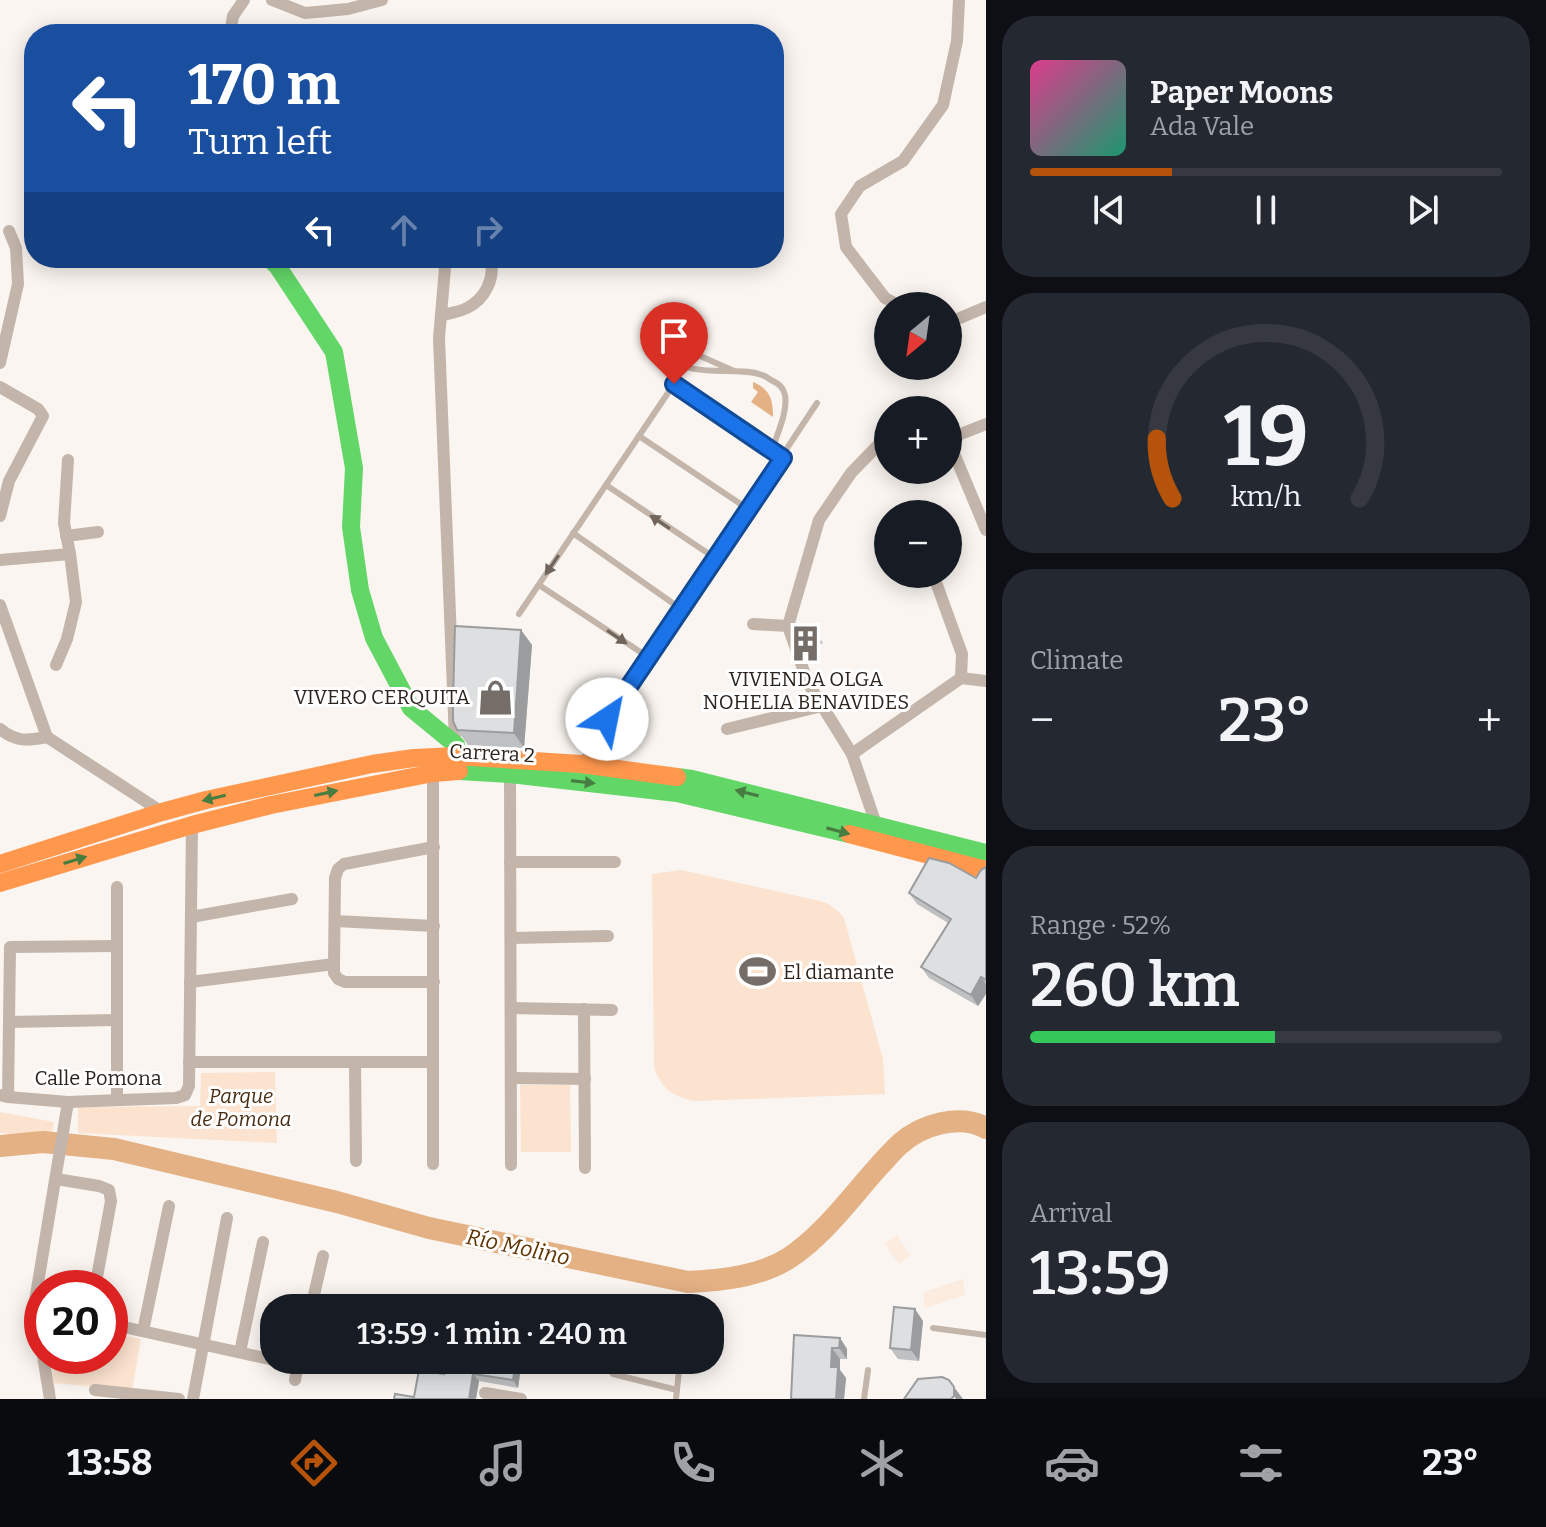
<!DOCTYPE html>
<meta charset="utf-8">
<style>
body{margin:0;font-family:Bitter,serif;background:#242831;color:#f1f3f6;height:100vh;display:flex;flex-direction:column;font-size:30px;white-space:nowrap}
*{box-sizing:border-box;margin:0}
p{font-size:26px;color:#9ea1a6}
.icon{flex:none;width:44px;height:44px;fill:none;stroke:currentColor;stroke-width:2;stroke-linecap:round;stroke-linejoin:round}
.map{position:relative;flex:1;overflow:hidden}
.sheet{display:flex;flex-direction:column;gap:16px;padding:16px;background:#0d0f14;width:560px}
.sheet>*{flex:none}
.top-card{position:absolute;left:24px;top:24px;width:760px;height:244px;border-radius:32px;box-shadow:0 4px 20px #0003;background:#1a4fa0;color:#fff;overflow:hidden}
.needle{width:52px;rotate:209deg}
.buttons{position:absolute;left:874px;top:292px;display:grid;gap:16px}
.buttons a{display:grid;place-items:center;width:88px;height:88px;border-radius:50%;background:#171b24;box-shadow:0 4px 20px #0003;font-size:40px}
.speed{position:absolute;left:24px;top:1270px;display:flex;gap:16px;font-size:40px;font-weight:700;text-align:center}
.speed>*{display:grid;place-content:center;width:104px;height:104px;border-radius:50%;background:#171b24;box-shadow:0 4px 20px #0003;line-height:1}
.speed .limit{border:12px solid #d22;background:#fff;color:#111}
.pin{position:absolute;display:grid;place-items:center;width:68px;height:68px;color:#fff;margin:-82px -34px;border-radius:50% 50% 50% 0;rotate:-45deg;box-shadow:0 0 8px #0007}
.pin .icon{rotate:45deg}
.me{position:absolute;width:88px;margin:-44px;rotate:34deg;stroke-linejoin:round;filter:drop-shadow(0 0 6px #0008)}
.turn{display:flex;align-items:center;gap:28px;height:168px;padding:0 32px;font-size:36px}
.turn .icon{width:104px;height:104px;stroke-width:2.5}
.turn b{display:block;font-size:56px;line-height:68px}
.lanes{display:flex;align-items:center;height:76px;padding:0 32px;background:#0003;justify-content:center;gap:40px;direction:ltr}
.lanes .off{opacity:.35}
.big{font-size:60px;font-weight:600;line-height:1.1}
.sheet .card{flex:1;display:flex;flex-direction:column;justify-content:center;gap:12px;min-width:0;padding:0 28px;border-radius:32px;background:#242831}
.sheet .dial{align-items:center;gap:0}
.dial svg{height:208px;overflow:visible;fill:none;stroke:#363941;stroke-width:7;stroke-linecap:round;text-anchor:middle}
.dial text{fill:#f1f3f6;stroke:none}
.song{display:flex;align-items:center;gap:24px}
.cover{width:96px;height:96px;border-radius:12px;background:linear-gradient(135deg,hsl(330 70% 55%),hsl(160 70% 35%))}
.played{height:8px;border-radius:4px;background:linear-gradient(90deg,#b45309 30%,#363941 30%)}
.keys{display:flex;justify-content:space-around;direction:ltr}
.heat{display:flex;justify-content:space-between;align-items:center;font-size:44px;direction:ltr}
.charge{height:12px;border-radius:6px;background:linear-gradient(90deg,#34c759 52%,#363941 0)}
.trip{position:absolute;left:260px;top:1294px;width:464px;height:80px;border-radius:32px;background:#171b24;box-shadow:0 4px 20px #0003;font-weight:600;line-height:80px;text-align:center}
.dock{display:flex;height:128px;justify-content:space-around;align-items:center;background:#090b0e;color:#9ea1a6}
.dock .icon{width:56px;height:56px}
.dock .active{color:#b45309}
.dock b{font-size:36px;color:#f1f3f6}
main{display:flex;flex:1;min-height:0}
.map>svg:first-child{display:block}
.built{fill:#fcecdf}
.green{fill:#fbe3cf}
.water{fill:#e3b184}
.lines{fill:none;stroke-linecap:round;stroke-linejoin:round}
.river{stroke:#e3b184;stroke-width:22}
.lane{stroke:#c3b5aa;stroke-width:6}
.street{stroke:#c3b5aa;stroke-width:12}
.fast{stroke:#63d668;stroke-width:18}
.slow{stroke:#ff974d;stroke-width:18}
.wall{fill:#bec0c1}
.shaded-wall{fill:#9b9c9d}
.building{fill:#dddfe0;stroke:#9b9c9d;stroke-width:2}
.oneway{fill:#70655c}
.oneway2{fill:#487d42}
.route-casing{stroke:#114b97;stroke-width:20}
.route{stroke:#1a73e8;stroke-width:14}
.labels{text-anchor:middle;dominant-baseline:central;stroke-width:6;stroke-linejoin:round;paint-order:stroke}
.poi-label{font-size:20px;fill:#2d241d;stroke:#fff}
.street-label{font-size:20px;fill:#2d241d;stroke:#fff}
.park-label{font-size:20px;font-style:italic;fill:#4a2d12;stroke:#fff}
.water-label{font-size:22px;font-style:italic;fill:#603400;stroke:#fff}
</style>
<main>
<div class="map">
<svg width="986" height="1399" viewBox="0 0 986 1399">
<rect width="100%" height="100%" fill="#faf5f0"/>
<g class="built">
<path d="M897 1235 911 1255 899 1264 885 1244Z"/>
<path d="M963 1279 965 1295 925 1308 923 1292Z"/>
</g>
<g class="green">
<path d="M681 870 820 901C831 904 837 910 844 918L883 1059 885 1094 695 1101C674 1098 660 1087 654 1067L652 874Z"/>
<path d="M275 1072 277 1143 78 1133V1107L200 1106 201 1073Z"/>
<path d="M520 1085H570L571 1152H521Z"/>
<path d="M0 1112 54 1122 51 1137 0 1133Z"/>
<path d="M110 1333 141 1339 132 1390 54 1383 51 1356H110Z"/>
</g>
<path class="water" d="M753 382C770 389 773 399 773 417L751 402 758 392 753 388Z"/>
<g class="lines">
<path class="river" d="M0 1146 43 1142 114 1149 337 1202 429 1228 688 1282C723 1280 759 1277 789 1258 824 1235 851 1197 879 1166 886 1159 893 1150 900 1144 921 1125 960 1113 986 1128"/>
<g class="lane">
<path d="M734 371 689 351 677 349 673 351 671 356C689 380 736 365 762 375 766 376 769 379 773 381 779 384 783 387 785 395 788 412 777 434 772 450"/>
<path d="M639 436 748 509"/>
<path d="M606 485 715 558"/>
<path d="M573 533 681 609"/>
<path d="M539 585 648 657"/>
<path d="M519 614 674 384 783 458"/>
<path d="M582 761 594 739 817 403"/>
<path d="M933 1328 986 1335"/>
<path d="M609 1360V1370L613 1374 677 1390"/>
<path d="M676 1399 680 1360"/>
<path d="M864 1399 868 1370"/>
</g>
<g class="street">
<path d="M272 0 305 13 348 9 382 0"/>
<path d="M230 34 233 16 244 0"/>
<path d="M448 258 445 268 439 338 455 740"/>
<path d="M900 306 885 298 846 247 841 214 860 186 903 161 943 105 957 41 959 0"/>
<path d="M441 316C449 313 459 312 467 308 485 299 496 278 490 258"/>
<path d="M948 323 986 307"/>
<path d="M0 363 18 284 16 248 9 231"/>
<path d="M0 387 38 409 43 416 9 481 0 516"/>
<path d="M948 439 986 530"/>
<path d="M948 439 986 424"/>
<path d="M66 536 98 532"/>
<path d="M0 560 70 554"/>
<path d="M933 574 962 654 961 678"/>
<path d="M0 605 47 737 162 812"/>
<path d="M753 624 788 626"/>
<path d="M56 665 67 639 76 602 70 554 64 523 68 460"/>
<path d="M0 729C16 742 27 741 47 737"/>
<path d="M727 729 822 706"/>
<path d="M852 754 961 678 986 681"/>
<path d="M433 773V1164"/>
<path d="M510 774 511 1165"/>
<path d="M876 824 852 754 808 683 788 626 819 520 851 473 883 440H888"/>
<path d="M510 862H615"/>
<path d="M117 887V1100"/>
<path d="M191 917 292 899"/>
<path d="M335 921 434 926"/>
<path d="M511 938 608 936"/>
<path d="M190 982 334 964"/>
<path d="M434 982H345L338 979 334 973V964L335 878 338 869 344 864 434 847"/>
<path d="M511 1008 612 1010"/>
<path d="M584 1009 585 1168"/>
<path d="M9 1022 116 1020"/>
<path d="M189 1062H433"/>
<path d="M355 1062 356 1161"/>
<path d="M511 1078 585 1079"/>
<path d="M0 1095 8 1097 68 1102 176 1098 185 1095 189 1086 192 825"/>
<path d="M8 1097 10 947 117 946"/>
<path d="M56 1179 99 1186 109 1190 111 1201 95 1288"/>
<path d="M311 1308 323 1256"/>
<path d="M110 1324 274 1360"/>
<path d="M143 1331 169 1206"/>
<path d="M42 1352 34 1307 68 1102"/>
<path d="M240 1352 263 1242"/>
<path d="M43 1356 50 1399"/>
<path d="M275 1360 298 1365"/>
<path d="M295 1380 299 1360"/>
<path d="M95 1390 179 1399"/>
<path d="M485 1393 521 1399"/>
<path d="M193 1399 227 1218"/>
</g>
<g class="fast">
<path d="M269 258 278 267 334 352 354 468 351 527 360 590 374 638 411 708 456 745 455 756"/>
<path d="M459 771 510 774 677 793 849 834"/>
<path d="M677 777 692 779 986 853"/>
</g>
<g class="slow">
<path d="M849 834 986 870"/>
<path d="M0 864 162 812 206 800 372 764 414 758 455 756 581 764 677 777"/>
<path d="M0 883 192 825 271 805 433 773 459 771"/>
</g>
</g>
<g class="wall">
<path d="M521 630 532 645 524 748 468 745 457 730Z"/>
<path d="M815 632 823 643 807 652 799 640Z"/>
<path d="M986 867V994L978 1006 929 978 921 967 948 923 917 904 909 893 976 878Z"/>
<path d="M923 1321 919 1361 898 1359 890 1348Z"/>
<path d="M840 1338 847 1349V1359H840V1370L846 1378 844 1399H791Z"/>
<path d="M522 1360 518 1388 479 1381 476 1399H394L414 1397 444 1374 479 1364Z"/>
</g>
<g class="shaded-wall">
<path d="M521 630 532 645 524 748 514 733Z"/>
<path d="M981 977 986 984V994L978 1006 971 995Z"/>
<path d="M915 1309 923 1321 919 1361 911 1350Z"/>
<path d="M840 1338 847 1349V1359L839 1348Z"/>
<path d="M832 1348 840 1359V1370L846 1378 844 1399H836L831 1367Z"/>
<path d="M516 1360H522L518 1388 513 1380Z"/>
<path d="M473 1374 479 1381 476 1399H469Z"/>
<path d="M954 1387 963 1399H956L954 1396Z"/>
</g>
<g class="building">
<path d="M455 626 521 630 514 733 457 730 453 721V701Z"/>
<path d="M794 626 815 632 799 640Z"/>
<path d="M929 858 949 863 976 878 981 870 986 867V980L981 977 971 995 921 967 951 919 909 893Z"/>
<path d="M894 1307 915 1309 911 1350 890 1348Z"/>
<path d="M794 1335 840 1338 839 1348H832L831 1367H838L836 1399H791Z"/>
<path d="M447 1360 479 1364 480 1360H516L513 1380 473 1374 469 1399H394L395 1394 414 1397 419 1370 444 1374Z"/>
<path d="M942 1377 949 1380 954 1387V1396L951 1399H904L918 1379Z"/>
</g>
<defs><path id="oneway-solid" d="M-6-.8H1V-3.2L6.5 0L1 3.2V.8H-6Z" transform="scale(2)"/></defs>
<g class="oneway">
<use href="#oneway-solid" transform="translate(660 522) rotate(-146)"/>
<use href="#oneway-solid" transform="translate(552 565) rotate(124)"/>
<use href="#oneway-solid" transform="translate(617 637) rotate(34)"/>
</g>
<g class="oneway2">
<use href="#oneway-solid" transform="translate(583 782) rotate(7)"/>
<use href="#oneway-solid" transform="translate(326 793) rotate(-12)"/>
<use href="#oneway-solid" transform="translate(747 793) rotate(-166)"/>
<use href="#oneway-solid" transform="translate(214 798) rotate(167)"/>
<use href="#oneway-solid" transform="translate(838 831) rotate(15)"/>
<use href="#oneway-solid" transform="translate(75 860) rotate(-17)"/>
</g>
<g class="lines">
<defs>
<path id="route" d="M607 719 783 458 674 384"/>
</defs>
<use href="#route" class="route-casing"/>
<use href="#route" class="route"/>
</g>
<defs>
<symbol id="building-bare" viewBox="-9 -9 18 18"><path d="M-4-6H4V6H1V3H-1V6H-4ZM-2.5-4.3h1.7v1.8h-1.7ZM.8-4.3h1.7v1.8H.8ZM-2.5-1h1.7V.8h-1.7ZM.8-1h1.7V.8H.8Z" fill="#756d67" stroke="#fff" stroke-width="2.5" paint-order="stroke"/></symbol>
<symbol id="shop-bare" viewBox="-9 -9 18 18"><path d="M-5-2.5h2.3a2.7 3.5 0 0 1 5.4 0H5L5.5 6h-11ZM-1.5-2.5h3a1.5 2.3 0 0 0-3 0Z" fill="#756d67" stroke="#fff" stroke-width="2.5" paint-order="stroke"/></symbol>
<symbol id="stadium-bare" viewBox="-9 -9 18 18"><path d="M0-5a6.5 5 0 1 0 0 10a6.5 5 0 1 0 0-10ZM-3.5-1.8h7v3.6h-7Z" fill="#756d67" stroke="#fff" stroke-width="2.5" paint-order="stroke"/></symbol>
</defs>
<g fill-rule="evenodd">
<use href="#building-bare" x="780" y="618" width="51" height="51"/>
<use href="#shop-bare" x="470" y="672" width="51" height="51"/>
<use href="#stadium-bare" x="732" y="946" width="51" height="51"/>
</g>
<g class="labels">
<g class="poi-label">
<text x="806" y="679">VIVIENDA OLGA<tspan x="806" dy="23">NOHELIA BENAVIDES</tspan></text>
<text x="470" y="697" text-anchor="end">VIVERO CERQUITA</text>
<text x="783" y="972" text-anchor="start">El diamante</text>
</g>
<g class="street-label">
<text transform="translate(492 753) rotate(3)">Carrera 2</text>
<text x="98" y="1078">Calle Pomona</text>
</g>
<g class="park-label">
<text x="241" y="1096">Parque<tspan x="241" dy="23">de Pomona</tspan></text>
</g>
<g class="water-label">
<text transform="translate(518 1247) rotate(12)">Río Molino</text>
</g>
</g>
</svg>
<div class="buttons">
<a><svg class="needle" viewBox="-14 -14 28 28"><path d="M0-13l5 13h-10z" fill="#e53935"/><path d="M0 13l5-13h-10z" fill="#9ea1a6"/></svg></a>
<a>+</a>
<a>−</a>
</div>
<div class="speed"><div class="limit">20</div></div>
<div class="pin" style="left:674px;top:384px;background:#d93025"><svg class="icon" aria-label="arrive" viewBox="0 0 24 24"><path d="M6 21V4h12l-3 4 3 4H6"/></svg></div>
<svg class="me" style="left:607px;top:719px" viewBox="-20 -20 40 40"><circle r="19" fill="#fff"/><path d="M0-13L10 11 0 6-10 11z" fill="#1a73e8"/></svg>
<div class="trip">13:59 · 1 min · 240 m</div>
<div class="top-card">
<div class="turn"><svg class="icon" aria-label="left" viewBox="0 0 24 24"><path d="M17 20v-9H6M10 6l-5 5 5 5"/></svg><div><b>170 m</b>Turn left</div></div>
<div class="lanes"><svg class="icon" aria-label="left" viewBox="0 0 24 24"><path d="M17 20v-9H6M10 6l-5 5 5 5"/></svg><svg class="icon off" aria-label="ahead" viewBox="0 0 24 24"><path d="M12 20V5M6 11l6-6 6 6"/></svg><svg class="icon off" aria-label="right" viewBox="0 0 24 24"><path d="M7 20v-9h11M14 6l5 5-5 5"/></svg></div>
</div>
</div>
<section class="sheet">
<div class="card">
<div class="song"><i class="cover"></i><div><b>Paper Moons</b><p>Ada Vale</p></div></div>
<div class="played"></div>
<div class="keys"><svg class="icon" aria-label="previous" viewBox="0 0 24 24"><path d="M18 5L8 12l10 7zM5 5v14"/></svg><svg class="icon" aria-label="pause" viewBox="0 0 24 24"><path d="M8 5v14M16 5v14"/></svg><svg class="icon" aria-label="next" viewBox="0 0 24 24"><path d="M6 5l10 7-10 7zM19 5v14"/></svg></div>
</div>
<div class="card dial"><svg viewBox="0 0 100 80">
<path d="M14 69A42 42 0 1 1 86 69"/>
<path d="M14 69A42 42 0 0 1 8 46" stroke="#b45309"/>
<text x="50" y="56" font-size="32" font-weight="700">19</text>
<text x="50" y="72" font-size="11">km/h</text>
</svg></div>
<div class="card"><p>Climate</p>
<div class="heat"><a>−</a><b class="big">23°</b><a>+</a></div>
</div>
<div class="card"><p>Range · 52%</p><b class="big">260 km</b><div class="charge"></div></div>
<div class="card"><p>Arrival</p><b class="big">13:59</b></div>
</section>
</main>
<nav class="dock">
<b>13:58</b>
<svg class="icon active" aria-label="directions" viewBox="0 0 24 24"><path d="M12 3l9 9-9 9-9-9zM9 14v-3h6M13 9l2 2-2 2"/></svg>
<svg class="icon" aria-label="music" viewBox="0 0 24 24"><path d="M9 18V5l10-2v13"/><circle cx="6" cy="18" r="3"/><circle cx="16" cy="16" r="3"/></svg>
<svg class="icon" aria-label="phone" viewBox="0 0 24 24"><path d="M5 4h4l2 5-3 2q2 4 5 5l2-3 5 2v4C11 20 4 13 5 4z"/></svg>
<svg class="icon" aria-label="climate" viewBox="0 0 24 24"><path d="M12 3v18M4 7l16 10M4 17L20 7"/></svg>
<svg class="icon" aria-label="car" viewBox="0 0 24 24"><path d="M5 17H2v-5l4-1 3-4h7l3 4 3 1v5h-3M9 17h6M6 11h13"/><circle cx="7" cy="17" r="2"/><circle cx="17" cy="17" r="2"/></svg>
<svg class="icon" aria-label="filters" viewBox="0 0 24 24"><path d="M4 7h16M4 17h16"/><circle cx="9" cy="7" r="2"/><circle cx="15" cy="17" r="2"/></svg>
<b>23°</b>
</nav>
